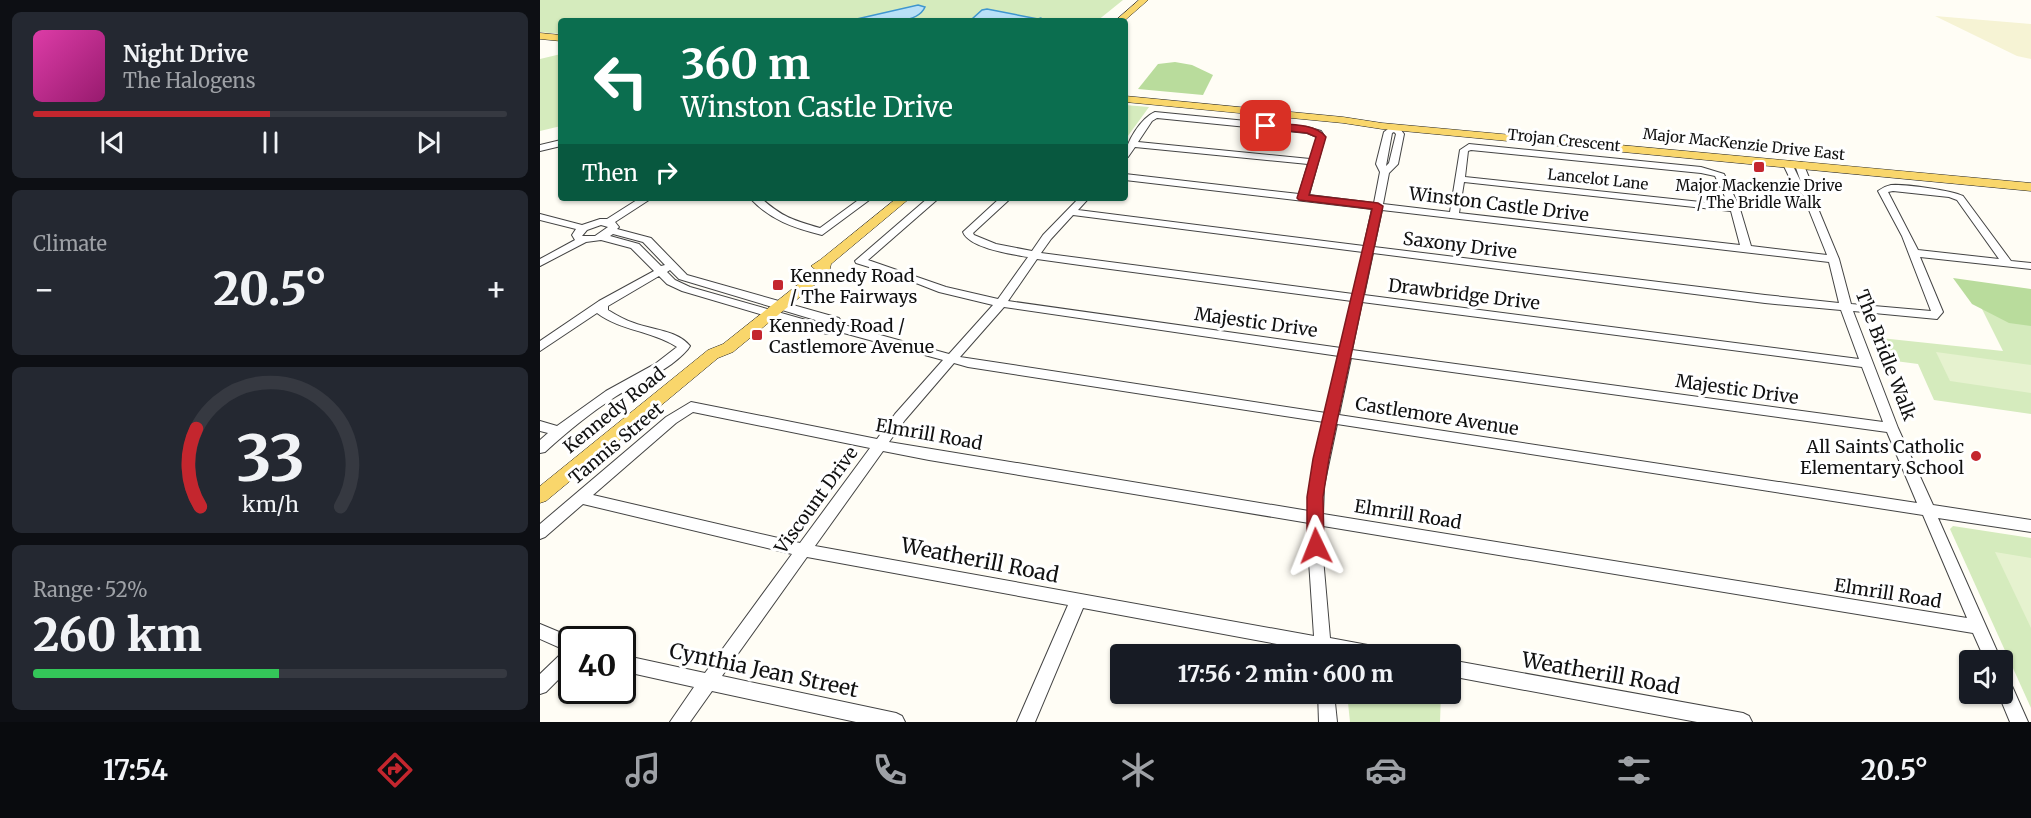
<!DOCTYPE html>
<meta charset="utf-8">
<style>
body{margin:0;font-family:Merriweather,serif;background:#242831;color:#f1f3f6;height:100vh;display:flex;flex-direction:column;font-size:22px;white-space:nowrap}
*{box-sizing:border-box;margin:0}
p{font-size:20px;color:#9ea1a6}
.icon{flex:none;width:33px;height:33px;fill:none;stroke:currentColor;stroke-width:2;stroke-linecap:round;stroke-linejoin:round}
.map{position:relative;flex:1;overflow:hidden}
.side{display:flex;flex-direction:column;gap:12px;padding:12px;background:#0d0f14;width:540px}
.side>*{flex:none}
.hud{position:absolute;left:18px;top:18px;width:570px;height:183px;border-radius:6px;box-shadow:0 2px 4px #0004;background:#0b6e4f;color:#fff;overflow:hidden}
.fabs{position:absolute;left:1419px;top:650px;display:grid;gap:12px}
.fabs a{display:grid;place-items:center;width:54px;height:54px;border-radius:6px;background:#171b24;box-shadow:0 2px 4px #0004;font-size:30px}
.speed{position:absolute;left:18px;top:626px;display:flex;gap:12px;font-size:30px;font-weight:700;text-align:center}
.speed>*{display:grid;place-content:center;width:78px;height:78px;border-radius:50%;background:#171b24;box-shadow:0 2px 4px #0004;line-height:1}
.speed .limit{border:3px solid #111;border-radius:9px;background:#fff;color:#111}
.pin{position:absolute;display:grid;place-items:center;width:51px;height:51px;color:#fff;margin:-26px;border-radius:12px;box-shadow:0 3px 9px #0006}
.me{position:absolute;width:66px;margin:-33px;rotate:358deg;stroke-linejoin:round;filter:drop-shadow(0 0 4px #0008)}
.turn{display:flex;align-items:center;gap:21px;height:126px;padding:0 24px;font-size:27px}
.turn .icon{width:78px;height:78px;stroke-width:2.5}
.turn b{display:block;font-size:42px;line-height:51px}
.then{display:flex;align-items:center;height:57px;padding:0 24px;background:#0003;gap:12px;font-size:22px}
.big{font-size:45px;font-weight:800;line-height:1.1}
.side .card{flex:1;display:flex;flex-direction:column;justify-content:center;gap:9px;min-width:0;padding:0 21px;border-radius:9px;background:#242831}
.side .dial{align-items:center;gap:0}
.dial svg{height:156px;overflow:visible;fill:none;stroke:#363941;stroke-width:7;stroke-linecap:round;text-anchor:middle}
.dial text{fill:#f1f3f6;stroke:none}
.song{display:flex;align-items:center;gap:18px}
.cover{width:72px;height:72px;border-radius:9px;background:linear-gradient(135deg,hsl(320 70% 55%),hsl(320 70% 35%))}
.played{height:6px;border-radius:3px;background:linear-gradient(90deg,#c4262e 50%,#363941 50%)}
.keys{display:flex;justify-content:space-around;direction:ltr}
.heat{display:flex;justify-content:space-between;align-items:center;font-size:33px;direction:ltr}
.charge{height:9px;border-radius:4px;background:linear-gradient(90deg,#34c759 52%,#363941 0)}
.trip{position:absolute;left:570px;top:644px;width:351px;height:60px;border-radius:6px;background:#171b24;box-shadow:0 2px 4px #0004;font-weight:800;line-height:60px;text-align:center}
.tab-bar{display:flex;height:96px;justify-content:space-around;align-items:center;background:#090b0e;color:#9ea1a6}
.tab-bar .icon{width:42px;height:42px}
.tab-bar .current{color:#c4262e}
.tab-bar b{font-size:27px;color:#f1f3f6}
main{display:flex;flex:1;min-height:0}
.map>svg:first-child{display:block}
.farmland{fill:#f6f3d4}
.green{fill:#d5ebbd}
.forest{fill:#b9dc9c}
.pitch{fill:#e6f2cf}
.water{fill:#b9e0f7;stroke:#3f96cf;stroke-width:1.5}
.lines{fill:none;stroke-linecap:round;stroke-linejoin:round}
.stream{stroke:#3f96cf;stroke-width:1.5}
.minor-casing{stroke:#444;stroke-width:2}
.major-casing{stroke:#222;stroke-width:1}
.minor{fill:#fff;fill-rule:evenodd}
.major{fill:#f9d66b;fill-rule:evenodd}
.route{fill:#c4262e;stroke:#7f191e;stroke-width:1.5}
.poi-dot{fill:#c4262e;stroke:#fff;stroke-width:2}
.labels{text-anchor:middle;dominant-baseline:central;stroke-width:6;stroke-linejoin:round;paint-order:stroke}
.far-street-label{font-size:15px;fill:#111;stroke:#fff}
.far-poi-label{font-size:15px;fill:#111;stroke:#fff}
.street-label{font-size:18px;fill:#111;stroke:#fff}
.poi-label{font-size:18px;fill:#111;stroke:#fff;text-anchor:start}
.near-street-label{font-size:21px;fill:#111;stroke:#fff}
</style>
<main>
<section class="side">
<div class="card">
<div class="song"><i class="cover"></i><div><b>Night Drive</b><p>The Halogens</p></div></div>
<div class="played"></div>
<div class="keys"><svg class="icon" aria-label="previous" viewBox="0 0 24 24"><path d="M18 5L8 12l10 7zM5 5v14"/></svg><svg class="icon" aria-label="pause" viewBox="0 0 24 24"><path d="M8 5v14M16 5v14"/></svg><svg class="icon" aria-label="next" viewBox="0 0 24 24"><path d="M6 5l10 7-10 7zM19 5v14"/></svg></div>
</div>
<div class="card"><p>Climate</p>
<div class="heat"><a>−</a><b class="big">20.5°</b><a>+</a></div>
</div>
<div class="card dial"><svg viewBox="0 0 100 80">
<path d="M14 69A42 42 0 1 1 86 69"/>
<path d="M14 69A42 42 0 0 1 12 29" stroke="#c4262e"/>
<text x="50" y="56" font-size="32" font-weight="700">33</text>
<text x="50" y="72" font-size="11">km/h</text>
</svg></div>
<div class="card"><p>Range · 52%</p><b class="big">260 km</b><div class="charge"></div></div>
</section>
<div class="map">
<svg width="1491" height="722" viewBox="0 0 1491 722">
<rect width="100%" height="100%" fill="#fffdf5"/>
<path class="farmland" d="M1395 16 1491 24V59L1477 56Z"/>
<g class="green">
<path d="M0 0H583L557 21H21V34L0 32Z"/>
<path d="M21 54V126L0 131V59Z"/>
<path d="M585 105 609 107 585 140Z"/>
<path d="M1429 283 1491 290V414L1394 400 1378 364 1340 359 1331 337 1463 351Z"/>
<path d="M1413 526 1491 538V708L1410 529Z"/>
<path d="M807 693H901L900 722H810Z"/>
</g>
<g class="forest">
<path d="M635 62 652 65 673 75 663 95 598 89 618 64Z"/>
<path d="M1413 278 1491 289V326L1469 323 1432 304Z"/>
</g>
<g class="pitch">
<path d="M1396 352 1491 365V393L1410 381Z"/>
<path d="M1455 552 1491 558V628Z"/>
</g>
<g class="water">
<path d="M378 5 385 7C376 28 328 21 308 21Z"/>
<path d="M447 9 498 19 437 21 432 19 442 10Z"/>
</g>
<g class="lines">
<path class="stream" d="M498 19 501 18"/>
<defs>
<g id="minor">
<path d="M615 112 767 127 781 131 785 137 769 195 834 203 840 172 836 164 844 132 852 126H858L864 134 858 164 849 173 843 204 910 212 920 150 929 144 1161 167 1184 174 1200 209 1211 246 1287 255 1263 195 1253 185 1243 164 1248 161 1251 162 1261 182 1255 165 1260 162 1263 163 1272 185V194L1299 259 1311 304 1391 311 1362 236 1338 191C1342 188 1346 186 1351 185 1365 184 1411 190 1423 196L1471 261 1491 263V269L1380 257 1403 312 1397 319 1313 311 1358 428 1393 505 1491 520V532L1398 518 1461 660H1445L1433 633 783 526 782 546 790 638 833 646 839 649 841 654H775V651L543 608 495 722H477L528 605 267 557 182 676 356 713 362 716 365 722H316L172 691 150 722H130L154 687 82 671V655L165 673 252 554 43 504 5 537 0 539V524L126 417 151 402 337 439 355 414 403 360 300 332 287 334 142 291 127 284 119 276 68 306V310C76 315 85 320 94 323 112 330 137 330 150 346L148 349C128 372 100 381 75 397 50 413 27 432 5 452L0 453V440L8 433 0 431V421L17 426 66 391 115 364 137 347C113 331 81 331 57 313L0 351V341L59 301 114 271 91 248 61 240 46 242 0 266V259L35 240 32 235 36 229 0 220V214L42 225 60 219H67L100 198H112L75 222 79 227 77 229 111 238 147 275 299 318 304 325 409 354 453 305 399 292 358 276 316 263 315 261 388 198H399L328 260 406 287 458 299 488 257C471 254 429 248 423 232L460 198H471L433 233 434 235 456 244 492 251 503 235 539 198H549L538 210 824 246 832 209 585 180V174L759 194 768 164 595 147 588 157 585 158C585 143 601 118 615 112ZM617 118 767 133 777 137 770 159 598 142 612 121ZM854 132 856 134 849 163 846 166 852 133ZM931 150 1161 173 1175 176 1189 205 925 177 928 151ZM924 182 1191 211 1200 245 919 213ZM1353 191 1409 197 1417 200 1459 259 1378 250 1348 192ZM842 210 1289 262 1299 303 1225 295 834 247ZM533 215 823 252 813 294 501 253 511 239ZM61 225 68 227 55 236H42L47 230ZM73 234 103 242 125 265 121 266 99 244 70 236ZM833 253 1225 303 1301 310 1319 359 824 295ZM497 259 540 265 812 301 801 348 468 301ZM130 270 139 279 292 325 287 326 150 287 135 280 127 272ZM822 302 1322 367 1343 422 812 350ZM464 307 799 356 786 413 420 357ZM811 358 1347 432 1377 503 799 415ZM414 363 428 367 784 422 770 486 769 511 349 442 365 420ZM153 412 330 448 260 543 53 495 136 423ZM797 424 1383 515 1427 618 783 514 784 486ZM343 451 389 460 769 523 768 546 774 636 275 546Z"/>
<path d="M21 140V146L0 151V145Z"/>
<path d="M210 198H221C242 217 253 220 280 228L321 198H332L282 235C254 228 230 220 210 198Z"/>
<path d="M0 624 36 639H32V666L6 692 0 694V674L25 650 0 639Z"/>
<path d="M910 660 1203 713 1209 716 1212 722H1157L910 676Z"/>
<path d="M1462 675 1468 677 1488 722H1470L1458 693H1462Z"/>
<path d="M778 693H794L797 722H779Z"/>
</g>
<g id="major">
<path d="M599 0H608L584 21H575Z"/>
<path d="M0 33 21 35V41L0 39Z"/>
<path d="M585 96 803 117 842 123 1491 183V191L842 129 803 123 585 102Z"/>
<path d="M357 198H370L291 264 289 273 193 352 178 358 6 501 0 503V486L168 350 183 344 276 270 271 266 280 260Z"/>
</g>
</defs>
<use href="#minor" class="minor-casing"/>
<use href="#major" class="major-casing"/>
<use href="#minor" class="minor"/>
<use href="#major" class="major"/>
</g>
<path class="route" d="M726 123C744 125 774 122 786 137L769 195 838 203 843 206 789 459 783 497 784 546 781 551 776 553 770 551 767 546V497L773 459 832 209 759 200 757 198 776 137 767 133 722 128V124Z"/>
<g class="poi-dot">
<rect x="1213" y="161" width="12" height="12" rx="3"/>
<rect x="232" y="279" width="12" height="12" rx="3"/>
<rect x="211" y="329" width="12" height="12" rx="3"/>
<circle cx="1436" cy="456" r="6"/>
</g>
<g class="labels">
<g class="far-street-label">
<text transform="translate(1024 140) rotate(6)">Trojan Crescent</text>
<text transform="translate(1204 144) rotate(6)">Major MacKenzie Drive East</text>
<text transform="translate(1058 179) rotate(6)">Lancelot Lane</text>
</g>
<g class="far-poi-label">
<text x="1219" y="185">Major Mackenzie Drive<tspan x="1219" dy="17">/ The Bridle Walk</tspan></text>
</g>
<g class="street-label">
<text transform="translate(959 204) rotate(7)">Winston Castle Drive</text>
<text transform="translate(920 245) rotate(7)">Saxony Drive</text>
<text transform="translate(924 294) rotate(7)">Drawbridge Drive</text>
<text transform="translate(716 322) rotate(8)">Majestic Drive</text>
<text transform="translate(1346 355) rotate(69)">The Bridle Walk</text>
<text transform="translate(1197 389) rotate(8)">Majestic Drive</text>
<text transform="translate(74 410) rotate(-39)">Kennedy Road</text>
<text transform="translate(897 416) rotate(9)">Castlemore Avenue</text>
<text transform="translate(389 434) rotate(10)">Elmrill Road</text>
<text transform="translate(76 443) rotate(-40)">Tannis Street</text>
<text transform="translate(276 500) rotate(-54)">Viscount Drive</text>
<text transform="translate(868 514) rotate(9)">Elmrill Road</text>
<text transform="translate(1348 593) rotate(9)">Elmrill Road</text>
</g>
<g class="poi-label">
<text x="250" y="275">Kennedy Road<tspan x="250" dy="21">/ The Fairways</tspan></text>
<text x="229" y="325">Kennedy Road /<tspan x="229" dy="21">Castlemore Avenue</tspan></text>
<text x="1424" y="446" text-anchor="end">All Saints Catholic<tspan x="1424" dy="21">Elementary School</tspan></text>
</g>
<g class="near-street-label">
<text transform="translate(440 560) rotate(11)">Weatherill Road</text>
<text transform="translate(224 670) rotate(12)">Cynthia Jean Street</text>
<text transform="translate(1061 673) rotate(10)">Weatherill Road</text>
</g>
</g>
</svg>
<div class="fabs">
<a><svg class="icon" aria-label="sound" viewBox="0 0 24 24"><path d="M4 9h4l5-4v14l-5-4H4zM17 9q2 3 0 6"/></svg></a>
</div>
<div class="speed"><div class="limit">40</div></div>
<div class="pin" style="left:726px;top:126px;background:#d93025"><svg class="icon" aria-label="arrive" viewBox="0 0 24 24"><path d="M6 21V4h12l-3 4 3 4H6"/></svg></div>
<svg class="me" style="left:776px;top:546px" viewBox="-20 -20 40 40"><path d="M0-17L14 15 0 8-14 15z" fill="#c4262e" stroke="#fff" stroke-width="4"/></svg>
<div class="trip">17:56 · 2 min · 600 m</div>
<div class="hud">
<div class="turn"><svg class="icon" aria-label="left" viewBox="0 0 24 24"><path d="M17 20v-9H6M10 6l-5 5 5 5"/></svg><div><b>360 m</b>Winston Castle Drive</div></div>
<div class="then">Then<svg class="icon" aria-label="right" viewBox="0 0 24 24"><path d="M7 20v-9h11M14 6l5 5-5 5"/></svg></div>
</div>
</div>
</main>
<nav class="tab-bar">
<b>17:54</b>
<svg class="icon current" aria-label="directions" viewBox="0 0 24 24"><path d="M12 3l9 9-9 9-9-9zM9 14v-3h6M13 9l2 2-2 2"/></svg>
<svg class="icon" aria-label="music" viewBox="0 0 24 24"><path d="M9 18V5l10-2v13"/><circle cx="6" cy="18" r="3"/><circle cx="16" cy="16" r="3"/></svg>
<svg class="icon" aria-label="phone" viewBox="0 0 24 24"><path d="M5 4h4l2 5-3 2q2 4 5 5l2-3 5 2v4C11 20 4 13 5 4z"/></svg>
<svg class="icon" aria-label="climate" viewBox="0 0 24 24"><path d="M12 3v18M4 7l16 10M4 17L20 7"/></svg>
<svg class="icon" aria-label="car" viewBox="0 0 24 24"><path d="M5 17H2v-5l4-1 3-4h7l3 4 3 1v5h-3M9 17h6M6 11h13"/><circle cx="7" cy="17" r="2"/><circle cx="17" cy="17" r="2"/></svg>
<svg class="icon" aria-label="filters" viewBox="0 0 24 24"><path d="M4 7h16M4 17h16"/><circle cx="9" cy="7" r="2"/><circle cx="15" cy="17" r="2"/></svg>
<b>20.5°</b>
</nav>
